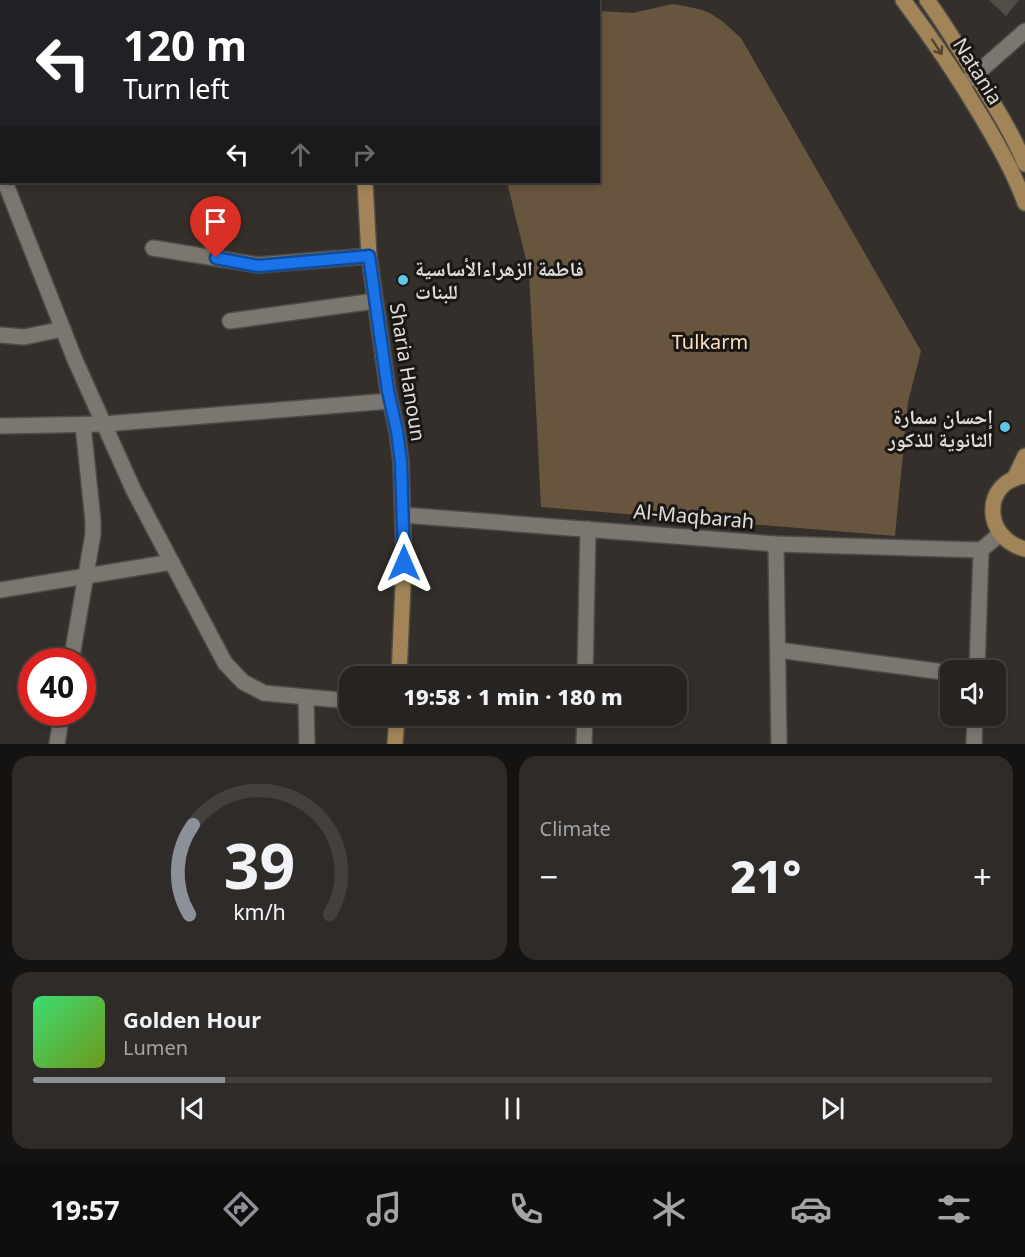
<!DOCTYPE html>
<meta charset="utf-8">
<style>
body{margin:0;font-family:"Noto Sans","Noto Naskh Arabic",sans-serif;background:#2f2b29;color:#f1f3f6;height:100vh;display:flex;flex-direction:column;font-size:22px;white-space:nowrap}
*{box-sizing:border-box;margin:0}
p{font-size:20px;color:#a4a4a5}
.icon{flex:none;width:33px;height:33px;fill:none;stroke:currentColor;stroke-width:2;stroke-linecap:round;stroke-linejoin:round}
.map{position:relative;height:744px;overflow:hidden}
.side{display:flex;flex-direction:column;gap:12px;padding:12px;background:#151312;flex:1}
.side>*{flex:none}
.guide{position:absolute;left:0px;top:0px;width:600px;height:183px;box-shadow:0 3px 9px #0003,0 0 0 2px #43403e;background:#202124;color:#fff;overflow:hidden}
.tools{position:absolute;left:940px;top:660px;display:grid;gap:12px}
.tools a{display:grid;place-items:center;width:66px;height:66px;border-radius:12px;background:#272320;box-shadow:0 3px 9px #0003,0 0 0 2px #43403e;font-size:30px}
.speed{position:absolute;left:18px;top:648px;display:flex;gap:12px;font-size:30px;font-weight:700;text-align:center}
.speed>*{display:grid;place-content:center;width:78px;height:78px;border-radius:50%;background:#272320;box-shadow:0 3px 9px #0003,0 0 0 2px #43403e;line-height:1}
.speed .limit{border:9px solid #d22;background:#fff;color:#111}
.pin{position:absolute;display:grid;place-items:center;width:51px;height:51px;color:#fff;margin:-62px -26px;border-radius:50% 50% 50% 0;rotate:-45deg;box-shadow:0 0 6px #0007}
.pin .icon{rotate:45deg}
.me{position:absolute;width:66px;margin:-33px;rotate:0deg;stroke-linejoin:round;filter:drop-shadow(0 0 4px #0008)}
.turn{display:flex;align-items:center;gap:21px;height:126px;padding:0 24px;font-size:27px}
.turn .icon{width:78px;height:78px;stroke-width:2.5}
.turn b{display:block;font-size:42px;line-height:51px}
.lanes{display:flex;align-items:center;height:57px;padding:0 24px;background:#0003;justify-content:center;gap:30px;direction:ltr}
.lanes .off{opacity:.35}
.big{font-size:45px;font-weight:800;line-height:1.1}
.side .tile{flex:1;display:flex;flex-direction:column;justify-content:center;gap:9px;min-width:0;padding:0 21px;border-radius:18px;background:#2f2b29}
.side .dial{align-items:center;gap:0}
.dial svg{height:156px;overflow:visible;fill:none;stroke:#43403e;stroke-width:7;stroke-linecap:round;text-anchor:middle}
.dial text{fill:#f1f3f6;stroke:none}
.song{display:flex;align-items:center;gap:18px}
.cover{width:72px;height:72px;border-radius:9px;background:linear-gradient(135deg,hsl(140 70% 55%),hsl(80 70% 35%))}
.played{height:6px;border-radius:3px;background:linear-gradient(90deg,#8c9099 20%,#43403e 20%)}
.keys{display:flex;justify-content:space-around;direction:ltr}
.heat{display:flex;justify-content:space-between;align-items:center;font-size:33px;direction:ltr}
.side .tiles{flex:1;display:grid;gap:12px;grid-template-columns:1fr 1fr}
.tile:last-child{grid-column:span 2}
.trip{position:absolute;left:339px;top:666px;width:348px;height:60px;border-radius:18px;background:#272320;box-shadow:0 3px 9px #0003,0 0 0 2px #43403e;font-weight:800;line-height:60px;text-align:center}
.tabs{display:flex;height:96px;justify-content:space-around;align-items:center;background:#100e0d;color:#a4a4a5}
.tabs .icon{width:42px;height:42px}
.tabs .selected{color:#8c9099}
.tabs b{font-size:27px;color:#f1f3f6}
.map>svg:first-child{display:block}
.green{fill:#68553e}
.building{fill:#524d47}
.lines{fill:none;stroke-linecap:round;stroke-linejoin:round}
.street-casing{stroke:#4e4b46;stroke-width:18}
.secondary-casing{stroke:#4e4b46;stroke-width:18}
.street{stroke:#7b7670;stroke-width:15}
.secondary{stroke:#a18458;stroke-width:15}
.oneway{stroke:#504330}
.route-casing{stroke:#114b97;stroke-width:15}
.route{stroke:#1a73e8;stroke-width:10}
.poi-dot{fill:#5dc7e8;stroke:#1a1715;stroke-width:2}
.labels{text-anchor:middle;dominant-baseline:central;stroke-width:6;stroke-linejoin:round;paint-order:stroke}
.street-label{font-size:20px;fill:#e1deda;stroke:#1a1715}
.poi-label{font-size:20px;font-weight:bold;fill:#e1deda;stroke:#1a1715;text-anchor:start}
.park-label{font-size:20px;fill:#fddfbc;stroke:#1a1715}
</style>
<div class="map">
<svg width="1025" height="744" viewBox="0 0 1025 744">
<rect width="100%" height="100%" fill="#342f2a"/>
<path class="green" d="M672 4C710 10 713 12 741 38L921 351 908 402 895 536 541 507 529 272 507 182H598L599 11 633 13Z"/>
<path class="building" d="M989 0H1019L1006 16Z"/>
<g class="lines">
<defs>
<g id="street">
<path d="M0 51H2"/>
<path d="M962 84 975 75 1025 31"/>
<path d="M0 165 2 170"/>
<path d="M5 182 75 360 134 491 225 663 243 682 264 693 350 701"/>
<path d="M153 248 258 265 369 256"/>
<path d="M230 321 375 301"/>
<path d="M0 335 24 337 63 329"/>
<path d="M0 426 104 424 390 401"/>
<path d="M403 515 776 544 981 550"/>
<path d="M776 544 779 744"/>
<path d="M0 590 172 562"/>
<path d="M778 650 951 673"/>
<path d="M71 662 93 534V521L83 425"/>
<path d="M977 670 981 550 1000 534"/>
<path d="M545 676H585"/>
<path d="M585 676 588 529"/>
<path d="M306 697 307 744"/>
<path d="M57 744 62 712"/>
<path d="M584 744 585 716"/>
<path d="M974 744 975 716"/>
</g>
<g id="secondary">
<path d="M354 0V2"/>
<path d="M903 0C931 37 957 75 981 116 998 144 1014 172 1025 203"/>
<path d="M927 0C945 24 959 49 975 74 993 103 1012 132 1025 164"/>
<path d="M365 182 369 256 388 391 397 431 401 462 404 563 399 676"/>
<path d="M1025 476C982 481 982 538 1025 549"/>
<path d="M1014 479 1025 456"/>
<path d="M395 744 397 716"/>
</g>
</defs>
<use href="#street" class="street-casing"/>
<use href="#secondary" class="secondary-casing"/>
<use href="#street" class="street"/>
<use href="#secondary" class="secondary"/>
</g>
<defs><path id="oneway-shaft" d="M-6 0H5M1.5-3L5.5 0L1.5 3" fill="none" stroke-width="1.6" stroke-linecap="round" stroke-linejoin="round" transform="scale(1.5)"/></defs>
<use class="oneway" href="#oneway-shaft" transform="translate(937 47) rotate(57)"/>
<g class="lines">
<defs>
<path id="route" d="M216 258 258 266 369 256 388 391 397 431 401 462 404 563"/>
</defs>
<use href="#route" class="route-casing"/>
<use href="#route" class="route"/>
</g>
<g class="poi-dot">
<circle cx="403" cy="280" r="6"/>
<circle cx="1005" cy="427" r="6"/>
</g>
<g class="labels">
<g class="street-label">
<text transform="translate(978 71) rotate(58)">Natania</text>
<text transform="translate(408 372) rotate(81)">Sharia Hanoun</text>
<text transform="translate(694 516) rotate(5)">Al-Maqbarah</text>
</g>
<g class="poi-label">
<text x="415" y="268">فاطمة الزهراءالأساسية<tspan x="415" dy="23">للبنات</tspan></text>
<text x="993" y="416" text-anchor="end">إحسان سمارة<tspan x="993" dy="23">الثانوية للذكور</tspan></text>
</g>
<g class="park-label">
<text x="710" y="341">Tulkarm</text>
</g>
</g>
</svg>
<div class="tools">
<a><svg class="icon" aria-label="sound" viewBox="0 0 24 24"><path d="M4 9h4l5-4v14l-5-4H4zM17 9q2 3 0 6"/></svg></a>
</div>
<div class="speed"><div class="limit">40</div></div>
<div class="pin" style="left:216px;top:258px;background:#d93025"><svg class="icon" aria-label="arrive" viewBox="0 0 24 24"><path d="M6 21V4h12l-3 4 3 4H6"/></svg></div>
<svg class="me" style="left:404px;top:563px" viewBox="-20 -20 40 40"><path d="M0-17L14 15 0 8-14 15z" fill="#1a73e8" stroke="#fff" stroke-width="4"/></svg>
<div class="trip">19:58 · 1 min · 180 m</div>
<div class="guide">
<div class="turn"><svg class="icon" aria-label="left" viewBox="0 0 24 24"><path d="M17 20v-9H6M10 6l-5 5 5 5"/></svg><div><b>120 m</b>Turn left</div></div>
<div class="lanes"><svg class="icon" aria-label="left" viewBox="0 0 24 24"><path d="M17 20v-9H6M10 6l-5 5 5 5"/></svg><svg class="icon off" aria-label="ahead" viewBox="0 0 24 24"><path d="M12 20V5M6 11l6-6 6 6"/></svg><svg class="icon off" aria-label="right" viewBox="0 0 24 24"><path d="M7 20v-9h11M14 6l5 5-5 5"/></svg></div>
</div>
</div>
<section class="side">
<div class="tiles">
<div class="tile dial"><svg viewBox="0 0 100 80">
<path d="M14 69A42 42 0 1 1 86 69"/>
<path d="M14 69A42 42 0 0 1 16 23" stroke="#8c9099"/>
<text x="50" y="56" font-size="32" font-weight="700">39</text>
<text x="50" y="72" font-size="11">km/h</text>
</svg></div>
<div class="tile"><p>Climate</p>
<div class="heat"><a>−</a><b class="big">21°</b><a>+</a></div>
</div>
<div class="tile">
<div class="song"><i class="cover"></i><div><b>Golden Hour</b><p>Lumen</p></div></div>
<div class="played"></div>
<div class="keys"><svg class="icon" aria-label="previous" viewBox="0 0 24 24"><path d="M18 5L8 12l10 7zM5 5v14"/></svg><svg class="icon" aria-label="pause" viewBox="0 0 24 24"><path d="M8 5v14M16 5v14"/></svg><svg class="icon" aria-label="next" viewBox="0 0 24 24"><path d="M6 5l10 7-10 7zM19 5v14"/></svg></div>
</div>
</div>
</section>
<nav class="tabs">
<b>19:57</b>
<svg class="icon selected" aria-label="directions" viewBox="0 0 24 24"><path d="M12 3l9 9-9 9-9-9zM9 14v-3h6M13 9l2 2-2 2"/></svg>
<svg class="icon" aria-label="music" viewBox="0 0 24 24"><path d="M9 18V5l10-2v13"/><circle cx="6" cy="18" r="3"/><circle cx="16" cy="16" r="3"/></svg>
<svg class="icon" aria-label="phone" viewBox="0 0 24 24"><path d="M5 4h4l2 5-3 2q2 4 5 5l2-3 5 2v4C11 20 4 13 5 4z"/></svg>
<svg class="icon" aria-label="climate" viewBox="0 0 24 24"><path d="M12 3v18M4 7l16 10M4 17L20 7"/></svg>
<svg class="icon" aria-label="car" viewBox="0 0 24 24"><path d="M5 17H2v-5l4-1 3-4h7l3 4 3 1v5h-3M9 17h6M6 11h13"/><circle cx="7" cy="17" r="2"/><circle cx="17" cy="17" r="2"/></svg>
<svg class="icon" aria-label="filters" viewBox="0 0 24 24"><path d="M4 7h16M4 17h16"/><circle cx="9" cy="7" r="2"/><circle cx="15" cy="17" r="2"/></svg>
</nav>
